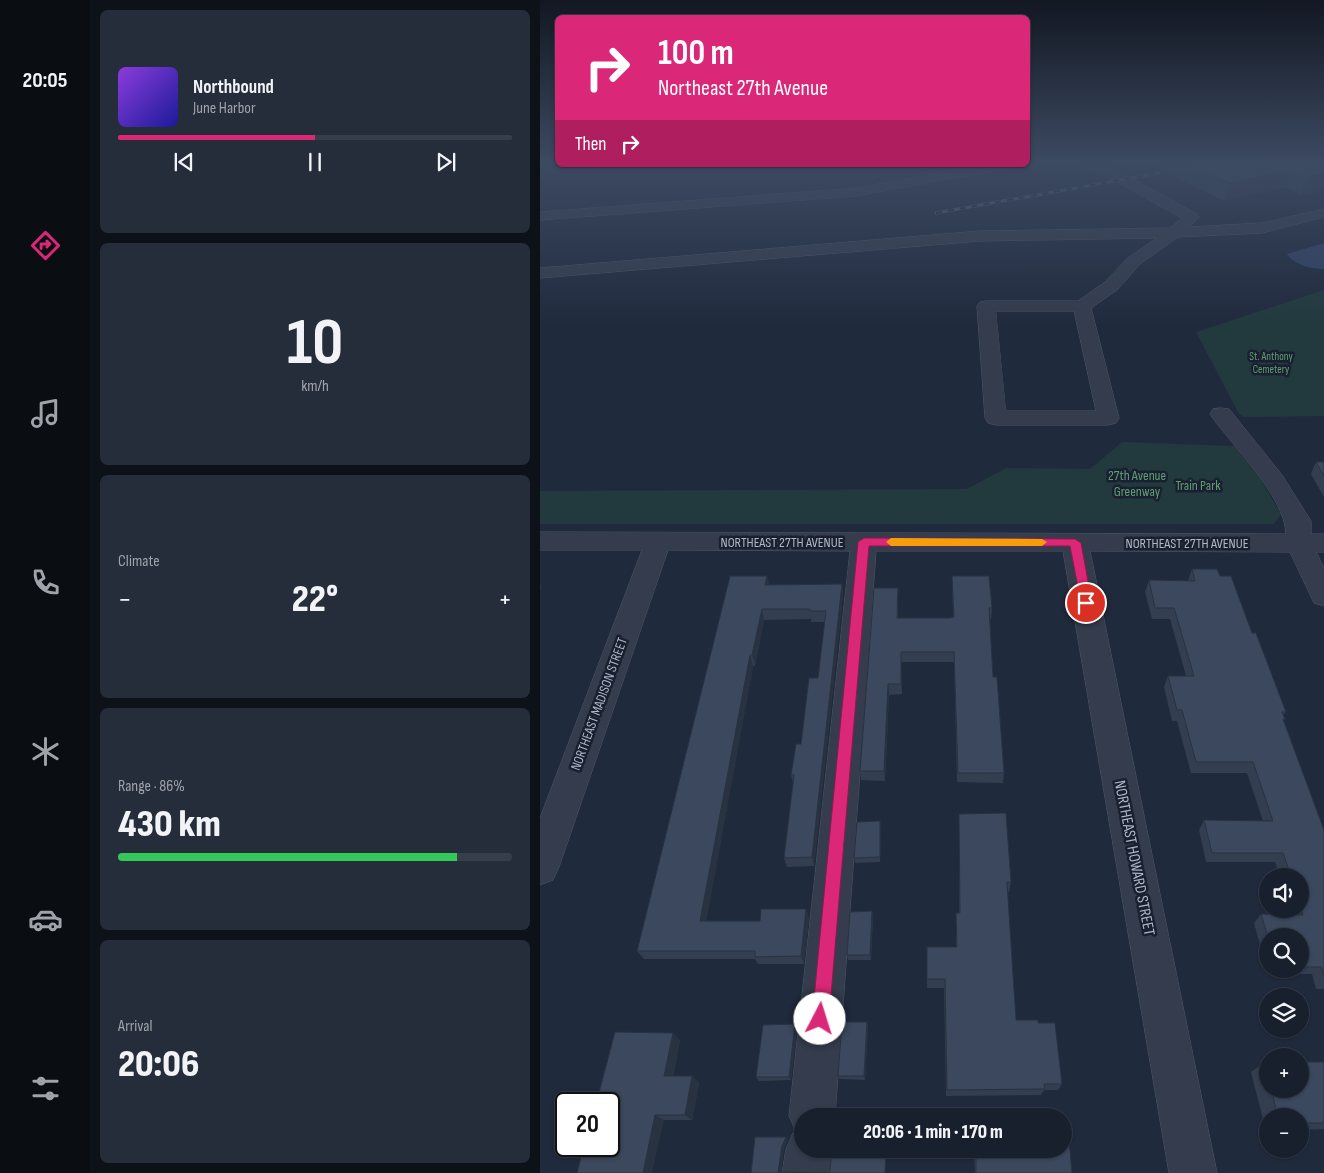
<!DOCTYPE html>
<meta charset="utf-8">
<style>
body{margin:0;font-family:"Sofia Sans Condensed",sans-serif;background:#252d3a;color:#f1f3f6;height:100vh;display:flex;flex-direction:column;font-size:19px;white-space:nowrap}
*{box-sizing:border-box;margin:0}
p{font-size:16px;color:#9fa3aa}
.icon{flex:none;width:28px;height:28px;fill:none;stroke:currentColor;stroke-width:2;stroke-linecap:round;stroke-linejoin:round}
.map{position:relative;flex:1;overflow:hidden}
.panel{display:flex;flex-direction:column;gap:10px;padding:10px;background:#0d1219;width:450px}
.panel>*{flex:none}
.banner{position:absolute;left:15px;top:15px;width:475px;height:152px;border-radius:8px;box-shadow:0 1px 4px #0004,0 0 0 1px #363e4a;background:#db2777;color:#fff;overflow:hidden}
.controls{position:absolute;left:719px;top:868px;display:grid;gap:10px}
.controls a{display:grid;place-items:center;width:50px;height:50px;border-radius:50%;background:#18202e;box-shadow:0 1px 4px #0004,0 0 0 1px #363e4a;font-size:25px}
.speed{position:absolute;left:15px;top:1092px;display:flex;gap:10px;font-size:25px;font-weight:700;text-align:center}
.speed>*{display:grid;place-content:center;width:65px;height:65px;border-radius:50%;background:#18202e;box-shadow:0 1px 4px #0004,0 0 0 1px #363e4a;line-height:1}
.speed .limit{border:2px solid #111;border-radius:8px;background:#fff;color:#111}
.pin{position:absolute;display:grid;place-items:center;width:42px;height:42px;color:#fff;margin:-21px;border:2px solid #fff;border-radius:50%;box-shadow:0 1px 5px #0007}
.me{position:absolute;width:55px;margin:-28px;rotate:5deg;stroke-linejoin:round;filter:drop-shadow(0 0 4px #0008)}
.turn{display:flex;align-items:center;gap:18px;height:105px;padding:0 20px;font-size:22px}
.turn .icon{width:65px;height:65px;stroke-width:2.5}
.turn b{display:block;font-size:35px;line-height:42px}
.then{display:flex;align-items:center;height:48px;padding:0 20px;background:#0003;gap:10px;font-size:19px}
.big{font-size:38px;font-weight:800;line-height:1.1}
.panel .widget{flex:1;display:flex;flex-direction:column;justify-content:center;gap:8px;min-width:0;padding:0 18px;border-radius:8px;background:#252d3a}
.panel .dial{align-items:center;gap:0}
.dial b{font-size:65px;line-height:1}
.song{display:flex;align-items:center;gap:15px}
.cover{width:60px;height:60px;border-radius:8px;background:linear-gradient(135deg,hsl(270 70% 55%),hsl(240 70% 35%))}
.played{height:5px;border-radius:2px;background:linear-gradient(90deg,#db2777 50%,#363e4a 50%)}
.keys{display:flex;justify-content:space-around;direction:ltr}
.heat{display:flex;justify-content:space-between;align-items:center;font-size:28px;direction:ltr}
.charge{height:8px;border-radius:4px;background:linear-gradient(90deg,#34c759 86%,#363e4a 0)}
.trip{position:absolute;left:254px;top:1108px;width:278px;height:50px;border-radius:25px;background:#18202e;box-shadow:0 1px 4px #0004,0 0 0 1px #363e4a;font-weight:800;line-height:50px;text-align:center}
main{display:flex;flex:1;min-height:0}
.menu{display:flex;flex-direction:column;width:90px;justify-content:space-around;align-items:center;background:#0a0d12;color:#9fa3aa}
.menu .icon{width:35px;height:35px}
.menu .on{color:#db2777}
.menu b{font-size:22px;color:#f1f3f6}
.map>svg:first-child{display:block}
.green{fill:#22393e}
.water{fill:#304264}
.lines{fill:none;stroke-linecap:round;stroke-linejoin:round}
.minor-casing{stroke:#4f5767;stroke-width:1}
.minor{fill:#343c4d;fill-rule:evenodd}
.rail-casing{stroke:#556074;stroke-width:3}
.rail{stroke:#192131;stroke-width:2;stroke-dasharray:6;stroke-linecap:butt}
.wall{fill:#333e50;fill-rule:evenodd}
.shaded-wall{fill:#293241}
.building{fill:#3b485d;stroke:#293241}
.route{fill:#db2777;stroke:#8e194d}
.slow{fill:#f59e0b}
.labels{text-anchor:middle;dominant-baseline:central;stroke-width:5;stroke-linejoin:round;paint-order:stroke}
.far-park-label{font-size:11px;fill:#639c74;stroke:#192131}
.park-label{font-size:14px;fill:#639c74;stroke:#192131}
.street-label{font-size:14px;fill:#afb7c9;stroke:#192131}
.near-street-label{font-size:16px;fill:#afb7c9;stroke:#192131}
</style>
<main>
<nav class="menu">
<b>20:05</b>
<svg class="icon on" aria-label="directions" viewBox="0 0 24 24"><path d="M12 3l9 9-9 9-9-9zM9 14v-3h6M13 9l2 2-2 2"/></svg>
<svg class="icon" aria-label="music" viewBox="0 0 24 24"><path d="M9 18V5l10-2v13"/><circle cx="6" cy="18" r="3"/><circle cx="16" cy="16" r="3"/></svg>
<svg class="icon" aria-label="phone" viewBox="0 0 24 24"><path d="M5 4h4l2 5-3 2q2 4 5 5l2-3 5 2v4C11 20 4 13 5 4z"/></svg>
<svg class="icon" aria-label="climate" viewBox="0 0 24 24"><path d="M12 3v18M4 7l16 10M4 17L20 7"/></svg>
<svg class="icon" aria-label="car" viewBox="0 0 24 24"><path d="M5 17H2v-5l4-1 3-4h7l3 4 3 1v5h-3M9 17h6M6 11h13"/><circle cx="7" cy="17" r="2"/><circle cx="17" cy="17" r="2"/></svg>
<svg class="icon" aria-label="filters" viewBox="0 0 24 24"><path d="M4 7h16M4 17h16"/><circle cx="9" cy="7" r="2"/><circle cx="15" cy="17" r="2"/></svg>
</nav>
<section class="panel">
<div class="widget">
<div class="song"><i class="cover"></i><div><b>Northbound</b><p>June Harbor</p></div></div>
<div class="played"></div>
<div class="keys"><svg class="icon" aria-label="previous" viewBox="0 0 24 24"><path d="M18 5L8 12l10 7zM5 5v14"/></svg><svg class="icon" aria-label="pause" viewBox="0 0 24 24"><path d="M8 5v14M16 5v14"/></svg><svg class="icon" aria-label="next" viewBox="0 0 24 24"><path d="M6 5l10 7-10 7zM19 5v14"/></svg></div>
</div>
<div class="widget dial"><b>10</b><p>km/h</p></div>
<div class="widget"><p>Climate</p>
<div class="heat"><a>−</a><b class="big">22°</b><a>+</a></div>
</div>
<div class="widget"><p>Range · 86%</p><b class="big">430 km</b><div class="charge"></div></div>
<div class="widget"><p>Arrival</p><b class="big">20:06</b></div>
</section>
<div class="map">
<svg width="784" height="1173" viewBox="0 0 784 1173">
<rect width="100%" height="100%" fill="#202a3d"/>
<g class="green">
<path d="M784 290V416L704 417 699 414 656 332Z"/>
<path d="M582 442 695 446 719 477 741 514 734 524H0V491L427 489 466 468 550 469Z"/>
</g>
<path class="water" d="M784 243V269C772 269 754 265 747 254Z"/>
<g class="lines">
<defs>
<g id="minor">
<path d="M537 161H553L589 177 657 214 659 217 649 227 722 223 784 209V217L722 233 638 237 600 264 577 290 551 308 579 418 576 423 568 425H456L448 423 445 418 437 306 440 302 446 301H538L565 282 588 258 617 238 440 241 0 278V268L440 231 630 228 642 218 579 183 538 164ZM456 311H534L556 411H466Z"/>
<path d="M442 165H471L464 169 316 196 0 220V212L316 188Z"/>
<path d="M681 408 689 409 742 475 771 521V534H784V552H776L784 568V606L774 603 750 552 550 551 677 1173H629L523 551H336L295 1116H262V1149H292L290 1173H242L246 1149 253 1133 256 1131 249 1116 310 551 128 550 19 867 13 880 0 885V818L102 550H0V532L746 534C745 496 692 446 670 414L673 409Z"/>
</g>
</defs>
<use href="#minor" class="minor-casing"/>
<use href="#minor" class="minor"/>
<defs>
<path id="rail" d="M396 213 625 172"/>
</defs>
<use href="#rail" class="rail-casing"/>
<use href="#rail" class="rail"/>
</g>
<g class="wall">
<path d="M624 161H784V189L761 195 745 187 684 201 622 171Z"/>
<path d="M776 462H784V497L771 474Z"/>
<path d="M652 569 680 576 712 633 746 712 743 715 745 719 743 721 784 830V989H776L772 974H728L714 923 721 914 752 915 750 909H760V876H740L735 862H666L659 830 664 820 723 821 707 773H651L637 721H632L624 687 628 676H646L630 619H612L605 592 609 580 648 581ZM728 936H760V969H728Z"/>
<path d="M227 576 229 585 302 584 303 595 274 866 247 867 244 858 253 783 251 775 261 744 278 678 285 622H271V619L224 620 215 666H213L166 921H220L269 917 264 964H218L215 959H104L97 951Z"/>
<path d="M412 576 452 608 451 619H450L453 677 464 773 463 783 417 782 414 662H361L362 694 349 695 345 781 321 780 320 771 358 599V618H410L413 617Z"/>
<path d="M419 814 471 882 469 892H467L476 1020 498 1023 522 1084 518 1090H504L501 1095 406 1096 404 988H387V947H416V913H419Z"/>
<path d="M340 821 341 827 340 862 315 863 314 858Z"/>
<path d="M332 911 333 916 331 960H308L307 955Z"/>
<path d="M327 1022 328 1026 325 1080 300 1079 298 1076Z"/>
<path d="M257 1028 251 1080 219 1081 216 1077Z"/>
<path d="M140 1040 133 1076H152L159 1083 152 1120H124L37 1173Z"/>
<path d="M784 1062V1129L760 1130V1116H728V1131H726L711 1072 724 1063H728V1089H760Z"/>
<path d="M466 1149H522L532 1173H435L434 1155 436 1151 466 1152Z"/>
</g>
<g class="shaded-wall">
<path d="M750 170 745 187 684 201 689 183Z"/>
<path d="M784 173V189L761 195 767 177Z"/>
<path d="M227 576 230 587 225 585Z"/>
<path d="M0 582 2 587 0 592Z"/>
<path d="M302 584 303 595 274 866 272 857Z"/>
<path d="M222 609 224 620 215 666 212 655Z"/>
<path d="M210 655 213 666 165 929 160 921Z"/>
<path d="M348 684 349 695 345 781 344 771Z"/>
<path d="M340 821 341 827 340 862Z"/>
<path d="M266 909 269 917 264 964 261 956Z"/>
<path d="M332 911 333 916 331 960 330 955Z"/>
<path d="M327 1022 328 1026 325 1080 324 1076Z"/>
<path d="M255 1024 257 1028 251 1080 249 1077Z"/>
<path d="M133 1033 140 1040 131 1083 124 1076Z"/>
<path d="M152 1076 159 1083 152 1120 145 1115Z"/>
<path d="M115 1115 124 1120 112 1173H103Z"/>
<path d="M246 1137 248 1139 244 1149 241 1173 238 1172 242 1146Z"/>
</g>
<g class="building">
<path d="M641 161H784V173L767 177 750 170 689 183Z"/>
<path d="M776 462H784V476Z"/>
<path d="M652 569H677L680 576H691L712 633H716L746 712H742L745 719H743L784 830V976L781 967H760V936H728V937L721 914 763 915 760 904V876H751L743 853H672L664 820 733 821 713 762H656L642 710H637L628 676H654L634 608H615L609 580 655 581Z"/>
<path d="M190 576H227L225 585 302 584 272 857 244 858 254 775H251L256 744H261L269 678H278L286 611H269L270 609H222L212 655H210L160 921H220L221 909H266L261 956 215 957V951H97Z"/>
<path d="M412 576H449L452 608H449L453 677H457L464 773H418L414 652H361V684H348L344 771H320L334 588H358L357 618H410L414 617Z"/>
<path d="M466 813 471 882H467L476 1020H498V1023H515L522 1084H504L505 1089 407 1090 405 979H387V947H417L416 913H420L419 814Z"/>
<path d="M340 821V857L314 858 317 822Z"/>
<path d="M332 911 330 955H307L310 912Z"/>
<path d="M302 1022H327L324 1076H298Z"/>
<path d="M255 1024 249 1077H216L223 1025Z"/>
<path d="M75 1032 133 1033 124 1076H152L145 1115H115L103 1173H37L44 1146H69V1104H56Z"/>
<path d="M760 1062H784V1123H760V1116H738L731 1089H760Z"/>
<path d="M724 1063H728V1077Z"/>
<path d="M215 1137H246L242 1146 238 1172 288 1173H211Z"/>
<path d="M522 1139H529L532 1173H436V1151L469 1152 468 1149H522Z"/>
<path d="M292 1149H346L345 1173H288L290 1171Z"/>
</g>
<linearGradient id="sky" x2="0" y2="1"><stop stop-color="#121722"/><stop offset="0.5" stop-color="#3c4a62"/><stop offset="1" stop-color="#3c4a62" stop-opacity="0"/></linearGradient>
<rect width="784" height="325" fill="url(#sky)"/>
<path class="route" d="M324 538 535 539 541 543 552 603 546 607 541 603 530 546H329L289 1019 287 1025 280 1027 274 1025 272 1019 318 542Z"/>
<path class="slow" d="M351 538 502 539 507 542 502 546H351L346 542Z"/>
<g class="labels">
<g class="far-park-label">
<text x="731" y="356">St. Anthony<tspan x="731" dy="13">Cemetery</tspan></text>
</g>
<g class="park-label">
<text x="597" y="475">27th Avenue<tspan x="597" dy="16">Greenway</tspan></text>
<text x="658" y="485">Train Park</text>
</g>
<g class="street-label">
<text x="242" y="542">NORTHEAST 27TH AVENUE</text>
<text x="647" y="543">NORTHEAST 27TH AVENUE</text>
<text transform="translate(59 704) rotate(-70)">NORTHEAST MADISON STREET</text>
</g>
<g class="near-street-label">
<text transform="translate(594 858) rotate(79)">NORTHEAST HOWARD STREET</text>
</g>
</g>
</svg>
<div class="controls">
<a><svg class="icon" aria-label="sound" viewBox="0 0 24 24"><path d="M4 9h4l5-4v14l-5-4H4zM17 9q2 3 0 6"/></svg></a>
<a><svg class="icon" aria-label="search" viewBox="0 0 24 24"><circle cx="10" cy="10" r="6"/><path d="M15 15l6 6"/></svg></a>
<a><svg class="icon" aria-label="layers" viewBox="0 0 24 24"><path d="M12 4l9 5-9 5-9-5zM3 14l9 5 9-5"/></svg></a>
<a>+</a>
<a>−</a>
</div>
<div class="speed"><div class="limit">20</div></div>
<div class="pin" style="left:546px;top:603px;background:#d93025"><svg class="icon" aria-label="arrive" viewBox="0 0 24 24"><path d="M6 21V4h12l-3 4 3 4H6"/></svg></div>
<svg class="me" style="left:280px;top:1019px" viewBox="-20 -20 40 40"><circle r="19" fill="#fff"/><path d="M0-13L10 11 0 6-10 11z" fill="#db2777"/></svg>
<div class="trip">20:06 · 1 min · 170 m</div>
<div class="banner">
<div class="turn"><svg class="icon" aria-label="right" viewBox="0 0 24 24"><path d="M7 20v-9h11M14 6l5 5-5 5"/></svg><div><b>100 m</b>Northeast 27th Avenue</div></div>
<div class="then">Then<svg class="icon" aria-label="right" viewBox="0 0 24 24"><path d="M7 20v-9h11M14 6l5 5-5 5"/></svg></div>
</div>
</div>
</main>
